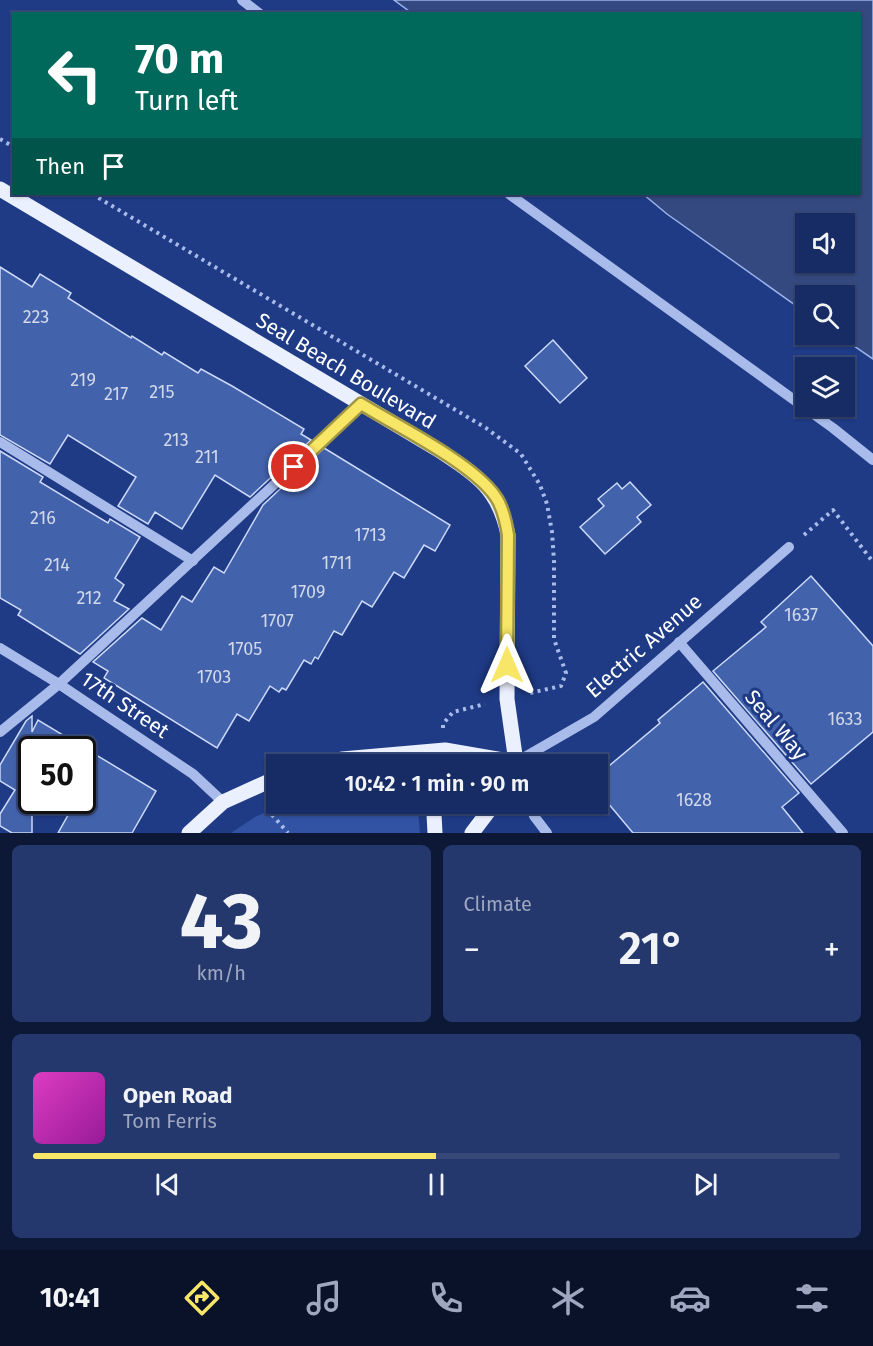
<!DOCTYPE html>
<meta charset="utf-8">
<style>
body{margin:0;font-family:"Fira Sans",sans-serif;background:#24386d;color:#f1f3f6;height:100vh;display:flex;flex-direction:column;font-size:22px;white-space:nowrap}
*{box-sizing:border-box;margin:0}
p{font-size:20px;color:#9ea7bf}
.icon{flex:none;width:33px;height:33px;fill:none;stroke:currentColor;stroke-width:2;stroke-linecap:round;stroke-linejoin:round}
.map{position:relative;height:833px;overflow:hidden}
.side{display:flex;flex-direction:column;gap:12px;padding:12px;background:#0d1837;flex:1}
.side>*{flex:none}
.top-card{position:absolute;left:12px;top:12px;width:849px;height:183px;border-radius:0px;box-shadow:0 2px 4px #0004,0 0 0 2px #364878;background:#00695c;color:#fff;overflow:hidden}
.controls{position:absolute;left:795px;top:213px;display:grid;gap:12px}
.controls a{display:grid;place-items:center;width:60px;height:60px;border-radius:0px;background:#172c64;box-shadow:0 2px 4px #0004,0 0 0 2px #364878;font-size:30px}
.speed{position:absolute;left:18px;top:736px;display:flex;gap:12px;font-size:30px;font-weight:700;text-align:center}
.speed>*{display:grid;place-content:center;width:78px;height:78px;border-radius:50%;background:#172c64;box-shadow:0 2px 4px #0004,0 0 0 2px #364878;line-height:1}
.speed .limit{border:3px solid #111;border-radius:9px;background:#fff;color:#111}
.pin{position:absolute;display:grid;place-items:center;width:51px;height:51px;color:#fff;margin:-26px;border:3px solid #fff;border-radius:50%;box-shadow:0 2px 6px #0007}
.me{position:absolute;width:66px;margin:-33px;rotate:0deg;stroke-linejoin:round;filter:drop-shadow(0 0 4px #0008)}
.turn{display:flex;align-items:center;gap:21px;height:126px;padding:0 24px;font-size:27px}
.turn .icon{width:78px;height:78px;stroke-width:2.5}
.turn b{display:block;font-size:42px;line-height:51px}
.then{display:flex;align-items:center;height:57px;padding:0 24px;background:#0003;gap:12px;font-size:22px}
.big{font-size:45px;font-weight:600;line-height:1.1}
.side .card{flex:1;display:flex;flex-direction:column;justify-content:center;gap:9px;min-width:0;padding:0 21px;border-radius:9px;background:#24386d}
.side .dial{align-items:center;gap:0}
.dial b{font-size:78px;line-height:1}
.song{display:flex;align-items:center;gap:18px}
.cover{width:72px;height:72px;border-radius:9px;background:linear-gradient(135deg,hsl(310 70% 55%),hsl(300 70% 35%))}
.played{height:6px;border-radius:3px;background:linear-gradient(90deg,#f8e667 50%,#364878 50%)}
.keys{display:flex;justify-content:space-around;direction:ltr}
.heat{display:flex;justify-content:space-between;align-items:center;font-size:33px;direction:ltr}
.side .tiles{flex:1;display:grid;gap:12px;grid-template-columns:1fr 1fr}
.card:last-child{grid-column:span 2}
.trip{position:absolute;left:266px;top:754px;width:342px;height:60px;border-radius:0px;background:#172c64;box-shadow:0 2px 4px #0004,0 0 0 2px #364878;font-weight:600;line-height:60px;text-align:center}
.dock{display:flex;height:96px;justify-content:space-around;align-items:center;background:#091228;color:#9ea7bf}
.dock .icon{width:42px;height:42px}
.dock .on{color:#f8e667}
.dock b{font-size:27px;color:#f1f3f6}
.map>svg:first-child{display:block}
.green{fill:#3253a3}
.water{fill:#354981;stroke:#9bb3ec;stroke-width:1.5;fill-rule:evenodd}
.building{fill:#4362ac;stroke:#ccd9f8;stroke-width:1.5}
.lines{fill:none;stroke-linecap:round;stroke-linejoin:round}
.path{stroke:#a8bbea;stroke-width:4;stroke-dasharray:3 4.5;stroke-linecap:butt}
.minor{stroke:#a8bbea;stroke-width:10}
.major{stroke:#ebf0fe;stroke-width:15}
.route-casing{stroke:#a19643;stroke-width:15}
.route{stroke:#f8e667;stroke-width:10}
.labels{text-anchor:middle;dominant-baseline:central;stroke-width:6;stroke-linejoin:round;paint-order:stroke}
.number-label{font-size:18px;fill:#d0d8ea}
.street-label{font-size:21px;fill:#fff;stroke:#1f3b86}
</style>
<div class="map">
<svg width="873" height="833" viewBox="0 0 873 833">
<rect width="100%" height="100%" fill="#1f3b86"/>
<path class="green" d="M284 804H413L418 811 420 833H231L255 817Z"/>
<path class="water" d="M394 0H873V359L838 335 844 334V296H806L805 312 667 214 643 194H860V14H413ZM806 224H844V262H806Z"/>
<g class="building">
<path d="M0 267 32 287 40 274 71 293 68 298 131 338 132 336 162 355 164 352 198 373 201 369 232 386 304 429 301 434 311 440 250 497 215 475 182 529 155 512 148 524 118 506 136 477 68 435 50 464 0 435Z"/>
<path d="M553 340 587 378 560 403 525 366Z"/>
<path d="M324 448 450 525 435 551 424 545 404 578 394 572 372 607 362 601 342 635 334 631 318 659 315 657 311 664 304 660 286 690 282 688 279 692 270 686 249 721 237 714 217 748 104 678 108 671 93 662 142 618 161 630 182 596 192 602 214 567 224 573 263 505Z"/>
<path d="M0 451 43 477 40 482 108 523 110 519 140 537 115 578 124 585 114 601 129 609 80 654 18 615 21 610 0 598Z"/>
<path d="M630 482 651 505 637 517 641 522 605 554 580 527 604 506 598 499 617 483 622 489Z"/>
<path d="M811 576 873 646V732L811 784 713 671 766 627 761 622Z"/>
<path d="M703 682 799 793 782 807 803 833H633L597 790V776L660 723 658 720Z"/>
<path d="M32 716V732L38 720 156 791 132 833H58L76 801H82V750H32V833H12L0 826V814L15 790 0 781V765L26 721Z"/>
</g>
<g class="lines">
<g class="path">
<path d="M0 139 14 147"/>
<path d="M92 194 486 428 521 454 540 485 547 504 552 532 554 561V639L566 673 561 686 530 693"/>
<path d="M804 535 833 510 873 562"/>
<path d="M443 728V724L453 712 485 704"/>
<path d="M267 809 288 833"/>
</g>
<g class="minor">
<path d="M242 0 260 14"/>
<path d="M509 194 833 428 873 460"/>
<path d="M0 442 193 561"/>
<path d="M679 642 843 833"/>
<path d="M0 648 59 684 193 774 223 802"/>
<path d="M0 732 59 684 361 404"/>
<path d="M517 765 516 762 594 717 789 547"/>
<path d="M530 804 534 816 547 833"/>
</g>
<g class="major">
<path d="M0 189 437 449C475 474 499 488 508 535L507 699 516 762"/>
<path d="M317 765 342 759 445 750 516 762"/>
<path d="M430 804 434 814 435 833"/>
<path d="M189 833 223 802 276 778"/>
<path d="M472 833 494 804"/>
</g>
</g>
<g class="lines">
<defs>
<path id="route" d="M294 467 361 404C397 426 472 463 495 496 503 507 506 522 508 535L507 665"/>
</defs>
<use href="#route" class="route-casing"/>
<use href="#route" class="route"/>
</g>
<g class="labels">
<g class="number-label">
<text x="36" y="317">223</text>
<text x="83" y="380">219</text>
<text x="162" y="392">215</text>
<text x="116" y="394">217</text>
<text x="176" y="440">213</text>
<text x="207" y="457">211</text>
<text x="43" y="518">216</text>
<text x="370" y="535">1713</text>
<text x="337" y="563">1711</text>
<text x="57" y="565">214</text>
<text x="308" y="592">1709</text>
<text x="89" y="598">212</text>
<text x="801" y="615">1637</text>
<text x="277" y="621">1707</text>
<text x="245" y="649">1705</text>
<text x="214" y="677">1703</text>
<text x="845" y="719">1633</text>
<text x="694" y="800">1628</text>
</g>
<g class="street-label">
<text transform="translate(346 371) rotate(31)">Seal Beach Boulevard</text>
<text transform="translate(644 646) rotate(-41)">Electric Avenue</text>
<text transform="translate(125 705) rotate(34)">17th Street</text>
<text transform="translate(776 725) rotate(50)">Seal Way</text>
</g>
</g>
</svg>
<div class="controls">
<a><svg class="icon" aria-label="sound" viewBox="0 0 24 24"><path d="M4 9h4l5-4v14l-5-4H4zM17 9q2 3 0 6"/></svg></a>
<a><svg class="icon" aria-label="search" viewBox="0 0 24 24"><circle cx="10" cy="10" r="6"/><path d="M15 15l6 6"/></svg></a>
<a><svg class="icon" aria-label="layers" viewBox="0 0 24 24"><path d="M12 4l9 5-9 5-9-5zM3 14l9 5 9-5"/></svg></a>
</div>
<div class="speed"><div class="limit">50</div></div>
<div class="pin" style="left:294px;top:467px;background:#d93025"><svg class="icon" aria-label="arrive" viewBox="0 0 24 24"><path d="M6 21V4h12l-3 4 3 4H6"/></svg></div>
<svg class="me" style="left:507px;top:665px" viewBox="-20 -20 40 40"><path d="M0-17L14 15 0 8-14 15z" fill="#f8e667" stroke="#fff" stroke-width="4"/></svg>
<div class="trip">10:42 · 1 min · 90 m</div>
<div class="top-card">
<div class="turn"><svg class="icon" aria-label="left" viewBox="0 0 24 24"><path d="M17 20v-9H6M10 6l-5 5 5 5"/></svg><div><b>70 m</b>Turn left</div></div>
<div class="then">Then<svg class="icon" aria-label="arrive" viewBox="0 0 24 24"><path d="M6 21V4h12l-3 4 3 4H6"/></svg></div>
</div>
</div>
<section class="side">
<div class="tiles">
<div class="card dial"><b>43</b><p>km/h</p></div>
<div class="card"><p>Climate</p>
<div class="heat"><a>−</a><b class="big">21°</b><a>+</a></div>
</div>
<div class="card">
<div class="song"><i class="cover"></i><div><b>Open Road</b><p>Tom Ferris</p></div></div>
<div class="played"></div>
<div class="keys"><svg class="icon" aria-label="previous" viewBox="0 0 24 24"><path d="M18 5L8 12l10 7zM5 5v14"/></svg><svg class="icon" aria-label="pause" viewBox="0 0 24 24"><path d="M8 5v14M16 5v14"/></svg><svg class="icon" aria-label="next" viewBox="0 0 24 24"><path d="M6 5l10 7-10 7zM19 5v14"/></svg></div>
</div>
</div>
</section>
<nav class="dock">
<b>10:41</b>
<svg class="icon on" aria-label="directions" viewBox="0 0 24 24"><path d="M12 3l9 9-9 9-9-9zM9 14v-3h6M13 9l2 2-2 2"/></svg>
<svg class="icon" aria-label="music" viewBox="0 0 24 24"><path d="M9 18V5l10-2v13"/><circle cx="6" cy="18" r="3"/><circle cx="16" cy="16" r="3"/></svg>
<svg class="icon" aria-label="phone" viewBox="0 0 24 24"><path d="M5 4h4l2 5-3 2q2 4 5 5l2-3 5 2v4C11 20 4 13 5 4z"/></svg>
<svg class="icon" aria-label="climate" viewBox="0 0 24 24"><path d="M12 3v18M4 7l16 10M4 17L20 7"/></svg>
<svg class="icon" aria-label="car" viewBox="0 0 24 24"><path d="M5 17H2v-5l4-1 3-4h7l3 4 3 1v5h-3M9 17h6M6 11h13"/><circle cx="7" cy="17" r="2"/><circle cx="17" cy="17" r="2"/></svg>
<svg class="icon" aria-label="filters" viewBox="0 0 24 24"><path d="M4 7h16M4 17h16"/><circle cx="9" cy="7" r="2"/><circle cx="15" cy="17" r="2"/></svg>
</nav>
